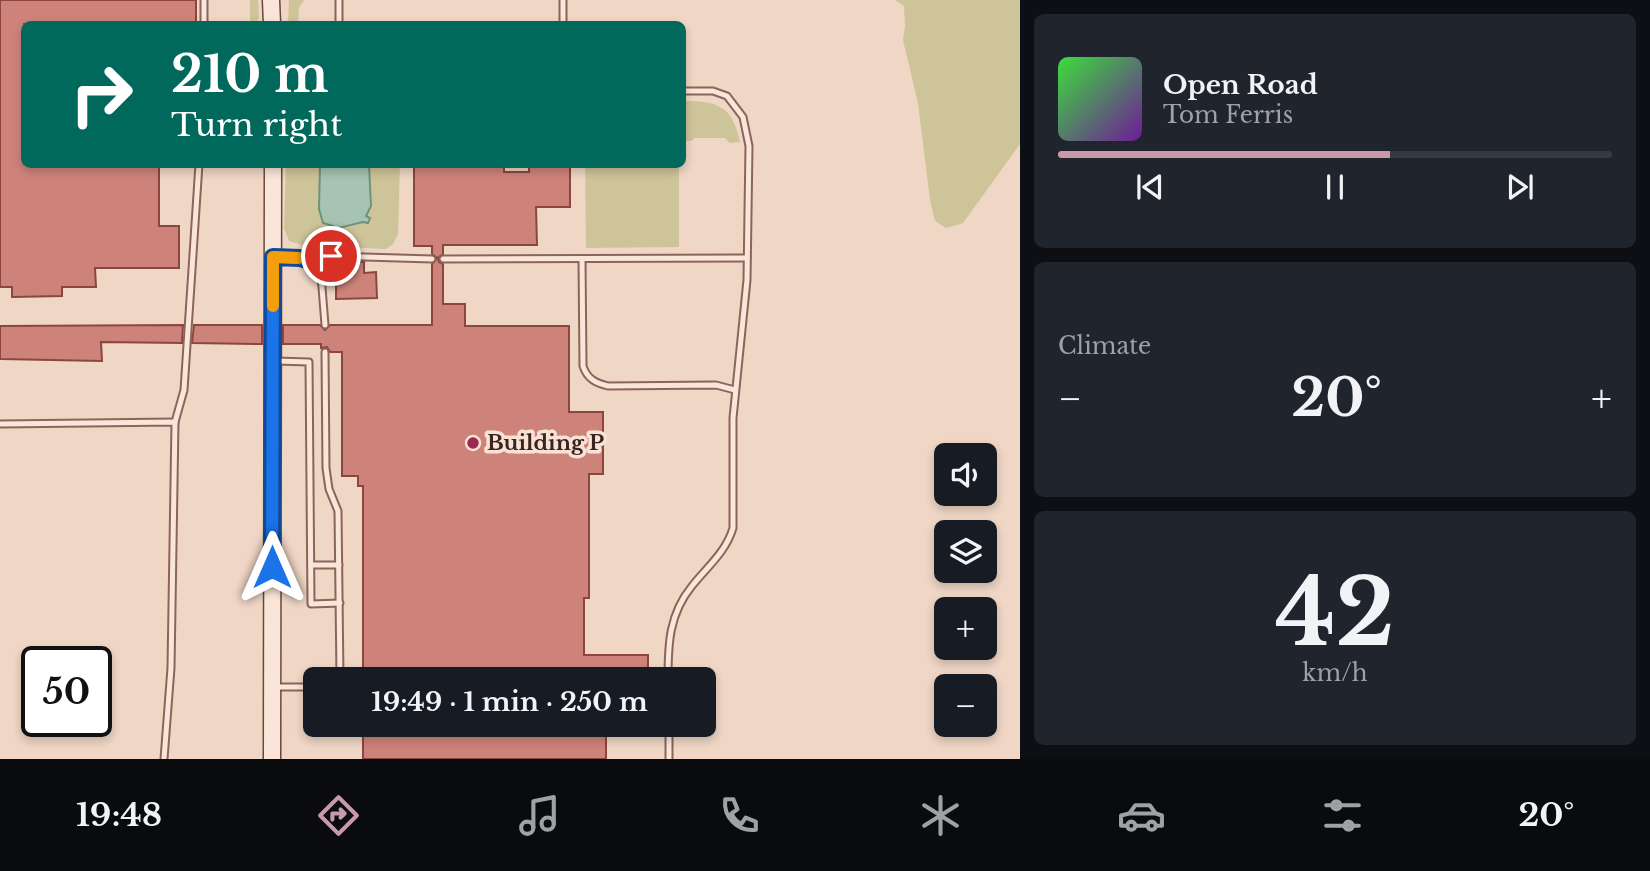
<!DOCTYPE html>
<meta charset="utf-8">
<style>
body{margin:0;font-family:"Libre Baskerville",serif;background:#20242c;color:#f1f3f6;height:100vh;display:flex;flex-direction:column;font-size:26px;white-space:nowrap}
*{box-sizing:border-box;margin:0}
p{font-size:23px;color:#9ea1a6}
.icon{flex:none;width:38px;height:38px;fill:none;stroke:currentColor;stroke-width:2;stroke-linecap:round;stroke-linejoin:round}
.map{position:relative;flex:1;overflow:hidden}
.side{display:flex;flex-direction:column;gap:14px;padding:14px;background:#0d0f14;width:630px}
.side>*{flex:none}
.banner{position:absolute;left:21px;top:21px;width:665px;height:147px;border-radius:10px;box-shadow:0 4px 10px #0003;background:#00695c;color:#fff;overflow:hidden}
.tools{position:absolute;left:934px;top:443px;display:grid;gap:14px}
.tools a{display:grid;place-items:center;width:63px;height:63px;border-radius:10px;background:#171b24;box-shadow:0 4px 10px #0003;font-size:35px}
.speed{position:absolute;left:21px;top:646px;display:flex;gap:14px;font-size:35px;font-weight:700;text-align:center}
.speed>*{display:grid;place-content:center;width:91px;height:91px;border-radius:50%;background:#171b24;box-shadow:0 4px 10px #0003;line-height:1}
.speed .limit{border:4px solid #111;border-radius:10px;background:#fff;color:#111}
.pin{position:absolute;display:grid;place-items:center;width:60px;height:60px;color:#fff;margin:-30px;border:4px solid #fff;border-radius:50%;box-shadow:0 2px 7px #0007}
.me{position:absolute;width:77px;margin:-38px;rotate:0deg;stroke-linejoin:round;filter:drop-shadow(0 0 5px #0008)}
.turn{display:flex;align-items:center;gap:24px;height:147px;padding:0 35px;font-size:32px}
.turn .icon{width:91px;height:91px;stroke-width:2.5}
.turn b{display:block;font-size:49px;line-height:60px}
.big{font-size:52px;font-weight:700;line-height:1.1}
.side .card{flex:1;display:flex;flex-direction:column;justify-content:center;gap:10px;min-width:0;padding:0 24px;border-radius:10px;background:#20242c}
.side .dial{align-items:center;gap:0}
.dial b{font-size:91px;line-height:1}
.song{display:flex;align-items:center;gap:21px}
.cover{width:84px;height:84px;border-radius:10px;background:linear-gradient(135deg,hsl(120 70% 55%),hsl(280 70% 35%))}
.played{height:7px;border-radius:4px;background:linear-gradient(90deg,#cb98aa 60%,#363941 60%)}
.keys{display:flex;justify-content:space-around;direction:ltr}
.heat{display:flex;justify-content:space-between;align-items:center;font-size:38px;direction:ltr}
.trip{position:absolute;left:303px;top:667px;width:413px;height:70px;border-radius:10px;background:#171b24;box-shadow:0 4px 10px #0003;font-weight:700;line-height:70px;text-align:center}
.menu{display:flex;height:112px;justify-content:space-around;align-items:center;background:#090b0e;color:#9ea1a6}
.menu .icon{width:49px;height:49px}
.menu .on{color:#cb98aa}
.menu b{font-size:32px;color:#f1f3f6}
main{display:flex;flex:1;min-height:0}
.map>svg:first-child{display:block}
.green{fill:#cec499}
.water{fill:#a7c3b2;stroke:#6d927d;stroke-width:2}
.building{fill:#ce837a;stroke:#8b4640;stroke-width:2}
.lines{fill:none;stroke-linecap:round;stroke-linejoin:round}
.lane-casing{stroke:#8b655b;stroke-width:9}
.secondary-casing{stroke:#6d463e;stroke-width:19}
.lane{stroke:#fae6d9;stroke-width:5}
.secondary{stroke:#fae6d9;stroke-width:16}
.route-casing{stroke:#114b97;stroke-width:18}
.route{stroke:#1a73e8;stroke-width:12}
.slow{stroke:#f59e0b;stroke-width:12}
.poi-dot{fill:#9c294e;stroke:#f7e2d5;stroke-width:2.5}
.labels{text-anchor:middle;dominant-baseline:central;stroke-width:7;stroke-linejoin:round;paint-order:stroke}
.poi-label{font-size:21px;font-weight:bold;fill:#3b241f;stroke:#f7e2d5;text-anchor:start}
</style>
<main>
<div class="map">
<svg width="1020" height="759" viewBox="0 0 1020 759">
<rect width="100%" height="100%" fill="#efd6c5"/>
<g class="green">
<path d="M250 0H258L259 17 256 24H250Z"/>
<path d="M289 0H304L299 8 298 24H288Z"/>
<path d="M895 0H1020V144L963 223 946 228 935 221 930 200 918 103 903 40 905 26 904 6Z"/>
<path d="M682 101C718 101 732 105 740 142L730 143 725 138H695L691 141H683Z"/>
<path d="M286 165H400L398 234 393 244 386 249 302 245 289 241 284 228Z"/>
<path d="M585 165H679V247L586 248Z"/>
</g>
<path class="water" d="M320 165H369L371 206 366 216 370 218 368 223 363 222 338 228 336 233 332 232 333 226 323 223 319 209Z"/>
<g class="building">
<path d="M0 0H196V24H24V164H159V226H179V268H95L96 287H62V296L12 297V287H0Z"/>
<path d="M414 164H504V172H529V164H570V207H536L537 245H443V254L438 258 439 262 443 264V304H465V326H569V412H603V474H589V598H584V655H648V679H363V486H358V476H342V352H330L327 347 321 348V344H283V325H320L325 330 330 325H432V264L437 258 432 254V246H414Z"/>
<path d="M347 262H364V273L376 272 377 298 336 299V273L348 272Z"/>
<path d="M183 325 182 343 101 342 102 361 0 359V326Z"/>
<path d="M194 325H262V344L192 343Z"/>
<rect x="363" y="724" width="243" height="35"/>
</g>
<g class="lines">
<defs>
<g id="lane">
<path d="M204 0V24"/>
<path d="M339 24V0"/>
<path d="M563 24V0"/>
<path d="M274 257 300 258 322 265"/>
<path d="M443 259 747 258"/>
<path d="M582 259 583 366C587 379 596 383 608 386L716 385 735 390"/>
<path d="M322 284 331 269 344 256"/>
<path d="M325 325 321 275 322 265 331 256 432 259"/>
<path d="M325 352 326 468 329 489 338 511 340 679"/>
<path d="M276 361 309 362 311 604 340 603"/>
<path d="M175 422 184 390 199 164"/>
<path d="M0 424 175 422 171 668 164 759"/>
<path d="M311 565H339"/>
<path d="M668 679C668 644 669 614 692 586 707 567 726 552 733 528V418L747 280 749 146 743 117 727 96 713 91H682"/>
<path d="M275 687H315"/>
<path d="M669 724V759"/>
</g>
<g id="secondary">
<path d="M271 0 272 24"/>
<path d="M272 759 273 164"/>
</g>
</defs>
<use href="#lane" class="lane-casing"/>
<use href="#secondary" class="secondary-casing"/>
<use href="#lane" class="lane"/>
<use href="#secondary" class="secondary"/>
</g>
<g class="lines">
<defs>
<path id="route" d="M272 567 273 257 300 258 322 265 331 256"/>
</defs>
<use href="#route" class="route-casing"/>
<use href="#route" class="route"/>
<path class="slow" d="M273 306V257L298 258"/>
</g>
<circle class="poi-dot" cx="473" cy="443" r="7"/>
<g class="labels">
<g class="poi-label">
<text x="487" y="443">Building P</text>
</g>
</g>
</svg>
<div class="tools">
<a><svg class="icon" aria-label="sound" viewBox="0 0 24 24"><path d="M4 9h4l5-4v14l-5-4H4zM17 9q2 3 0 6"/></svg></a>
<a><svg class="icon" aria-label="layers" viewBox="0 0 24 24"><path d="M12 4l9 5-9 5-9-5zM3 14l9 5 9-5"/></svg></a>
<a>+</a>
<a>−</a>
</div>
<div class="speed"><div class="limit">50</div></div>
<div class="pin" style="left:331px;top:256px;background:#d93025"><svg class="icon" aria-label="arrive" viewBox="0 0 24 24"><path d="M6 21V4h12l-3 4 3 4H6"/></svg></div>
<svg class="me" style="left:272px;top:567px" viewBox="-20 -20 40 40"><path d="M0-17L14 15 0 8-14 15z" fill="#1a73e8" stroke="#fff" stroke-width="4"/></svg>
<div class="trip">19:49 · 1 min · 250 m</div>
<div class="banner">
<div class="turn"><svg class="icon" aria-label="right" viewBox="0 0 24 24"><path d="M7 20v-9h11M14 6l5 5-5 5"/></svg><div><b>210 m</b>Turn right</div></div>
</div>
</div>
<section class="side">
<div class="card">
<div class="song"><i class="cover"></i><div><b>Open Road</b><p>Tom Ferris</p></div></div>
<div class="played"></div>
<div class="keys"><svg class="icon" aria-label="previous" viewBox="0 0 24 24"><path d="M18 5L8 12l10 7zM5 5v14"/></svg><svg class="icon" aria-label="pause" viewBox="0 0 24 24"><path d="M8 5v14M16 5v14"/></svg><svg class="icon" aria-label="next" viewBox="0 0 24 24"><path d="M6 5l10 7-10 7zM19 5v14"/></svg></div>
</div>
<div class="card"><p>Climate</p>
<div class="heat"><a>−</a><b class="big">20°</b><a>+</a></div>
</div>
<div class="card dial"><b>42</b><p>km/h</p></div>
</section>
</main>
<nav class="menu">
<b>19:48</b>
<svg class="icon on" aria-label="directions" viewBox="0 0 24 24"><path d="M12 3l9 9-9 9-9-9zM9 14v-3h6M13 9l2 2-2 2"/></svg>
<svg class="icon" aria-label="music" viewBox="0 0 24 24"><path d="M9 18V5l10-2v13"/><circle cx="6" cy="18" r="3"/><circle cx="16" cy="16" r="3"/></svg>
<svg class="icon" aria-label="phone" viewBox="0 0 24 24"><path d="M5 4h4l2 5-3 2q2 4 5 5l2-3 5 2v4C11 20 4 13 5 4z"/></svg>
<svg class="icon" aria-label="climate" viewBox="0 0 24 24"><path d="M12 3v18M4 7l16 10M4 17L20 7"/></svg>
<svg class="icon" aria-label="car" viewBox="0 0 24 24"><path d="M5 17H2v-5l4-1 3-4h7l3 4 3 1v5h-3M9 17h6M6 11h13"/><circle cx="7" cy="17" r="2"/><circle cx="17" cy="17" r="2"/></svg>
<svg class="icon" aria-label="filters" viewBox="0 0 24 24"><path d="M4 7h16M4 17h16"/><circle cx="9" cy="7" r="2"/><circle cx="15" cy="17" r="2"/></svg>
<b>20°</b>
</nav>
